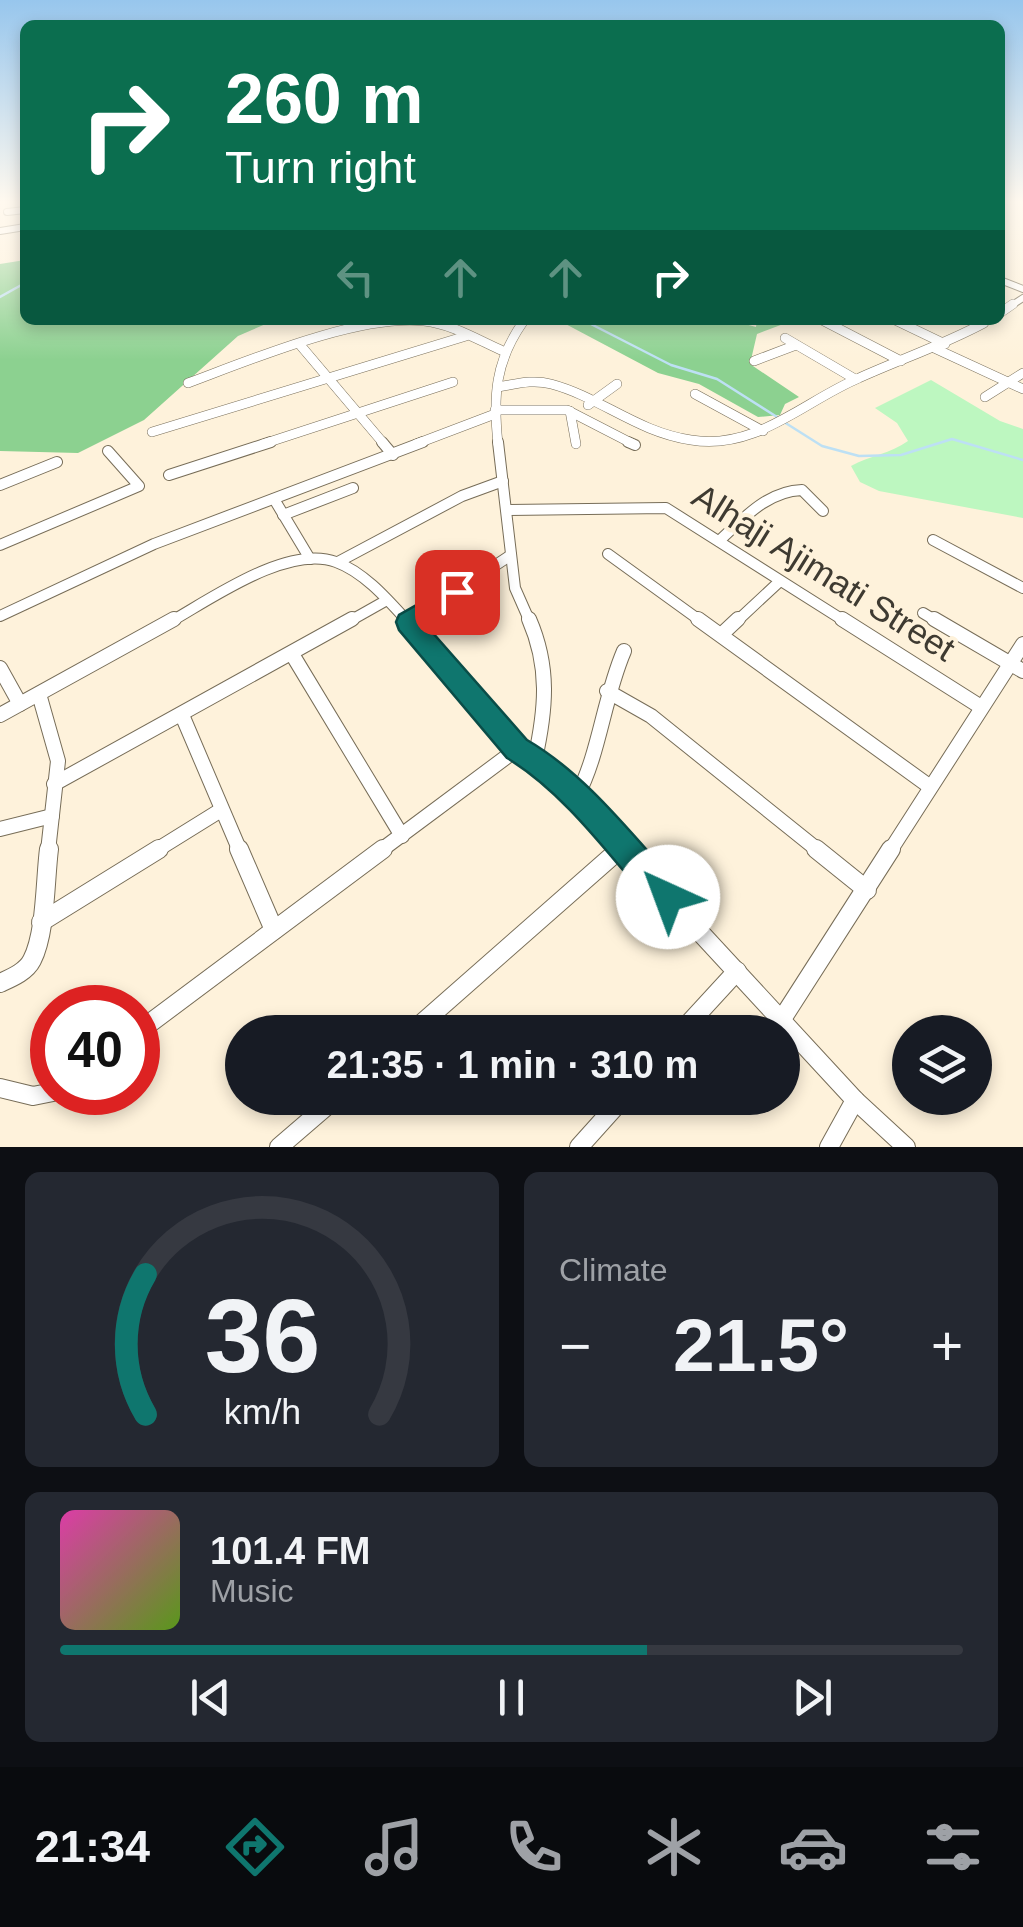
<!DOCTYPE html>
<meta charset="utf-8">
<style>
body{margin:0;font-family:Helvetica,sans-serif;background:#242831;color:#f1f3f6;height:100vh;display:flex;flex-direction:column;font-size:38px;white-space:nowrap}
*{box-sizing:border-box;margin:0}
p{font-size:32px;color:#9ea1a6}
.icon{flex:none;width:55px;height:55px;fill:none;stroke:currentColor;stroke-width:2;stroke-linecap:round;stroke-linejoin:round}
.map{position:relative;height:1147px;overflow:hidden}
.drawer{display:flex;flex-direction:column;gap:25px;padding:25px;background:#0d0f14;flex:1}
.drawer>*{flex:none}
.banner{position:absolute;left:20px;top:20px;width:985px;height:305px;border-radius:15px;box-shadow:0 5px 15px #0003;background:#0b6e4f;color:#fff;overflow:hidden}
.buttons{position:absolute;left:892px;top:1015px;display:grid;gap:20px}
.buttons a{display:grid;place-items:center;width:100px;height:100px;border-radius:50%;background:#171b24;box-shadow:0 5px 15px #0003;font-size:50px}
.speed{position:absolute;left:30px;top:985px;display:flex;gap:20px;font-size:50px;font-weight:700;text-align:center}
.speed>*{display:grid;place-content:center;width:130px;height:130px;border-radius:50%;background:#171b24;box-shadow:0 5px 15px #0003;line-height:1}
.speed .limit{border:15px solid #d22;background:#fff;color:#111}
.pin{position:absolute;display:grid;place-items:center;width:85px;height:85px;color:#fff;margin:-42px;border-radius:20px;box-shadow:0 5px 15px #0006}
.me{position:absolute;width:110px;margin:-55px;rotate:317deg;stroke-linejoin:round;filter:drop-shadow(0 0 8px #0008)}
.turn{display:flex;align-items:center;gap:35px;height:210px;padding:0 40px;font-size:45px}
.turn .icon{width:130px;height:130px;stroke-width:2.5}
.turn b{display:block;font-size:70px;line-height:85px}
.lanes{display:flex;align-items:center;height:95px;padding:0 40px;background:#0003;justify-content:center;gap:50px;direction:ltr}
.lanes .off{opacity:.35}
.big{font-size:75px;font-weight:600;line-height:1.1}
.drawer .widget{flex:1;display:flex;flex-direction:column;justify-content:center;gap:15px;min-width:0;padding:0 35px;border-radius:15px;background:#242831}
.drawer .dial{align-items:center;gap:0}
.dial svg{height:260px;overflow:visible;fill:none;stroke:#363941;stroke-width:7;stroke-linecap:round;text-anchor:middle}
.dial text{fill:#f1f3f6;stroke:none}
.song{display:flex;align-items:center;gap:30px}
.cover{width:120px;height:120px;border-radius:15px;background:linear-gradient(135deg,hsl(320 70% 55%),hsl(90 70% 35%))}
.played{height:10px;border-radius:5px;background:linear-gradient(90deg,#0f766e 65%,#363941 65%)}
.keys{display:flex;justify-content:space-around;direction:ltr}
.heat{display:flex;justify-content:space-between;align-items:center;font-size:55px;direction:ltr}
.drawer .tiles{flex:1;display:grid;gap:25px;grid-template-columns:1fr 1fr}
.widget:last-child{grid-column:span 2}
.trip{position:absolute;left:225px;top:1015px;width:575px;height:100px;border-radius:50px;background:#171b24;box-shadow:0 5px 15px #0003;font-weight:600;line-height:100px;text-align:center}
.dock{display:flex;height:160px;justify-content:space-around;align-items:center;background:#090b0e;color:#9ea1a6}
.dock .icon{width:70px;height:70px}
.dock .active{color:#0f766e}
.dock b{font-size:45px;color:#f1f3f6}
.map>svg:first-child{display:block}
.green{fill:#bdf7c0}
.forest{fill:#8cd190}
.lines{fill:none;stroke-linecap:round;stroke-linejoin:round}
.stream{stroke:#bde0f4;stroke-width:2.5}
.minor-far4-casing{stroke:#776d58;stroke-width:8}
.minor-far3-casing{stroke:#776d58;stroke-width:10}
.minor-far2-casing{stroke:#776d58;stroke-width:12}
.minor-far1-casing{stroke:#776d58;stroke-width:16}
.minor-casing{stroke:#776d58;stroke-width:20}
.minor-far4{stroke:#fff;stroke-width:6}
.minor-far3{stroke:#fff;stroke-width:9}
.minor-far2{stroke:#fff;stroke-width:10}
.minor-far1{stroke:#fff;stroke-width:14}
.minor{stroke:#fff;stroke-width:18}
.route{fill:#0f766e;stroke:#0a4d48;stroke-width:2.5}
.labels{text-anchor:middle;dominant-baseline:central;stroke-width:8;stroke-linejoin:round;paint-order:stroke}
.street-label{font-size:35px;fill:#3e3a31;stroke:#fef2db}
</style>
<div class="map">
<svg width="1023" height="1147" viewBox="0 0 1023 1147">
<rect width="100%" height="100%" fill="#fef2db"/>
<path class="green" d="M931 380 1000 421 1023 429V518L879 491 860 482 851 466C871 455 890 454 908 441L897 423 875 408Z"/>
<g class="forest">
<path d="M25 260V320H275L238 336 144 420 78 453 0 451V264Z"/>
<path d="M558 320H730L756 327 757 320H794L757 334 750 364 799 397 785 404 780 415 758 417 699 384 658 373Z"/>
</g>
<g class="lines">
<g class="stream">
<path d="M0 297 25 283"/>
<path d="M583 320 671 365 717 379 777 417"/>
<path d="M784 422 822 446 859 456 901 455 952 439 1023 460"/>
</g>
<defs>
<g id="minor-far4">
<path d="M7 212 25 210"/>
<path d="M0 231 25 227"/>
<path d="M1000 280 1023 289"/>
<path d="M1009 307 1023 298"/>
</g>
<g id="minor-far3">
<path d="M1000 313 1013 304"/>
<path d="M822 320 901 361"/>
<path d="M895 320 945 344"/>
<path d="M785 338 855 379"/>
<path d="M301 346 384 444"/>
<path d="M934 348 1023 389"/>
<path d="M754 361 796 345"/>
<path d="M188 383C250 360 359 314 424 321 452 324 478 340 503 351"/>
<path d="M498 387C516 384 533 379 551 384 600 397 637 432 691 440 756 451 804 401 859 378 901 359 943 345 984 323L976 320"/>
<path d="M695 394 763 431"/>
<path d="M985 397 1023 373"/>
<path d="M588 405 617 384"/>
<path d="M495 410H567L633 444"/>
<path d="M570 411 576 444"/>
<path d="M152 432 466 336"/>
<path d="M263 444 453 382"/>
<path d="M416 444 495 414"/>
<path d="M498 444C493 396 495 362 523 322"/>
</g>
<g id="minor-far2">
<path d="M382 442 393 455"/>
<path d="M498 442 515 588 530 622"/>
<path d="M628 442 635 445"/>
<path d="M169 475 271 442"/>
<path d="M0 485 57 462"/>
<path d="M274 499 310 559"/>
<path d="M509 510 666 508 846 622"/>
<path d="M283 515 353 488"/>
<path d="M933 540 1023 588"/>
<path d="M719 541C743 519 767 491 802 490L823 511"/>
<path d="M0 545 139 486 108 451"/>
<path d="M608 554 702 622"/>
<path d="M338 562 462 496 503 481"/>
<path d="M923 613 938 622"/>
<path d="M0 616 154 544 423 442"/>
<path d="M170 622C211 599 288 544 336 562 364 572 388 600 408 622"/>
<path d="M348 622 387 600"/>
<path d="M410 622 511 555"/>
<path d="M736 622 780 581"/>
</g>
<g id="minor-far1">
<path d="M406 619 517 749 535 759 625 851"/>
<path d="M529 619C550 667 546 709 535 759"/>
<path d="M698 619 929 786"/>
<path d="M842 619 981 707"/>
<path d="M934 619 1023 671"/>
<path d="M408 623 414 619"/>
<path d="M722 634 738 619"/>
<path d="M292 654 402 836"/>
<path d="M0 668 20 704"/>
<path d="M607 691 651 716 819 851"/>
<path d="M39 694 58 761 48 851"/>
<path d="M0 715 174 619"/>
<path d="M182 715 240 851"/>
<path d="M54 784 352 619"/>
<path d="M576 798C600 753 603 700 624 651"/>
<path d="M0 829 52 816"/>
<path d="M155 851 221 810"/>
<path d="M380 851 517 749"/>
<path d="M617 851 621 848"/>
<path d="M890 851 1023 644"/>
</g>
<g id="minor">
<path d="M239 849 274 930"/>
<path d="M623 849 855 1100 906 1147"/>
<path d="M816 849 867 890"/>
<path d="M41 922 159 849"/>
<path d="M0 983C11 978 26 972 32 960 46 933 45 880 49 849"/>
<path d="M782 1019 891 849"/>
<path d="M138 1032 383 849"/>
<path d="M412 1032 620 849"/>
<path d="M681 1032 737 971"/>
<path d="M0 1088 33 1096 53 1092"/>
<path d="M279 1147 336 1098"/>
<path d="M579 1147 623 1098"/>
<path d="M829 1147 855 1100"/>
</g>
</defs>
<use href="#minor-far4" class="minor-far4-casing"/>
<use href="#minor-far3" class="minor-far3-casing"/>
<use href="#minor-far2" class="minor-far2-casing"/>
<use href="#minor-far1" class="minor-far1-casing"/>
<use href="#minor" class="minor-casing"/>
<use href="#minor-far4" class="minor-far4"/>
<use href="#minor-far3" class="minor-far3"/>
<use href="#minor-far2" class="minor-far2"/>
<use href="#minor-far1" class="minor-far1"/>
<use href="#minor" class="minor"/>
</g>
<linearGradient id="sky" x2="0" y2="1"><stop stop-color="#97c6ed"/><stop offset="0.56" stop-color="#fff9ef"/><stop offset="1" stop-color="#fff9ef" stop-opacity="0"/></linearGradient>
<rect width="1023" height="360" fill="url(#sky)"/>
<path class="route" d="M457 582 469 592 465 598 425 624 527 740C586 774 633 836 679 886L684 897 679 909 668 914 656 909C611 858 566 794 507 758L399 630 396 622 399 615Z"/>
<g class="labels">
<g class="street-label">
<text transform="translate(824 572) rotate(32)">Alhaji Ajimati Street</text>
</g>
</g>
</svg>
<div class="buttons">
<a><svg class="icon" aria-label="layers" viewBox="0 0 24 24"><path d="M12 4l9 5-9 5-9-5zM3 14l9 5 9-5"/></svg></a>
</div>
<div class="speed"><div class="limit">40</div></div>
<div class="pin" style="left:457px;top:592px;background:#d93025"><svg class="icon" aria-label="arrive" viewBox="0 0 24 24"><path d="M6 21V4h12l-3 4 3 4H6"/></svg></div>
<svg class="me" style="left:668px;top:897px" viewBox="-20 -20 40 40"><circle r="19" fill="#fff"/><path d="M0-13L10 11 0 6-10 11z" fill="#0f766e"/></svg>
<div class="trip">21:35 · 1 min · 310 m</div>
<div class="banner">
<div class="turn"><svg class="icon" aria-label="right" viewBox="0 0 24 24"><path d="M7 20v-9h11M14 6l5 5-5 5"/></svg><div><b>260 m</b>Turn right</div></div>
<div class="lanes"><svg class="icon off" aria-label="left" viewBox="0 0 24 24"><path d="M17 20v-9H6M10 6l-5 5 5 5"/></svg><svg class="icon off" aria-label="ahead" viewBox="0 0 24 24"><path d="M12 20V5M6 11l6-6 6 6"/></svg><svg class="icon off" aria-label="ahead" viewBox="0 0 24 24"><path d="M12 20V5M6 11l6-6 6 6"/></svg><svg class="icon" aria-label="right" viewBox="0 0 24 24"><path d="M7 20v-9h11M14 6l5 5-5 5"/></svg></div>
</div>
</div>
<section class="drawer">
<div class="tiles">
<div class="widget dial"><svg viewBox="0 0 100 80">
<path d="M14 69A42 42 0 1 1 86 69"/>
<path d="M14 69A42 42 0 0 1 14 26" stroke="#0f766e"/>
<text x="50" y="56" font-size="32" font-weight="700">36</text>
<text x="50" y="72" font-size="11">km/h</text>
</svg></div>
<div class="widget"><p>Climate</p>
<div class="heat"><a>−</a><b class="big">21.5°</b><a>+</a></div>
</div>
<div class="widget">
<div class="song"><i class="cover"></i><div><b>101.4 FM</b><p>Music</p></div></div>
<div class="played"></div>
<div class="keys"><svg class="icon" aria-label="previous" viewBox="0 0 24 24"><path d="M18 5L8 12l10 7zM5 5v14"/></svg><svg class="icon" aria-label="pause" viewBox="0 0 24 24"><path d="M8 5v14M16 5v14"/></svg><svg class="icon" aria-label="next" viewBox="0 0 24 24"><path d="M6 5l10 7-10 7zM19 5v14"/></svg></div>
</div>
</div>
</section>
<nav class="dock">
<b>21:34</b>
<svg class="icon active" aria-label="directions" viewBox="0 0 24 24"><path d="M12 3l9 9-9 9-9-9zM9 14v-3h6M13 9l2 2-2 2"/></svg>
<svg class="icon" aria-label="music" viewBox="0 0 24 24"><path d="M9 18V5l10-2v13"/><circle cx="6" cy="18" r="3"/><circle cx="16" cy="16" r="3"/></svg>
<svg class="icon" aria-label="phone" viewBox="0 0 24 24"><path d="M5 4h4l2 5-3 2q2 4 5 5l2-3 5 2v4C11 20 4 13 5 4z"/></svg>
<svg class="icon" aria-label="climate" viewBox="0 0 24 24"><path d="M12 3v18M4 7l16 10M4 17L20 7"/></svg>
<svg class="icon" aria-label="car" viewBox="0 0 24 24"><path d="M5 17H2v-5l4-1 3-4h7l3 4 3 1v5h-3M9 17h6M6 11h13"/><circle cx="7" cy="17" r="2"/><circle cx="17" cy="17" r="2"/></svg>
<svg class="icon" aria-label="filters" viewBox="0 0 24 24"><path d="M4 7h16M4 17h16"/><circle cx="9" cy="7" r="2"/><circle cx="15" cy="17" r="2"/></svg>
</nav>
